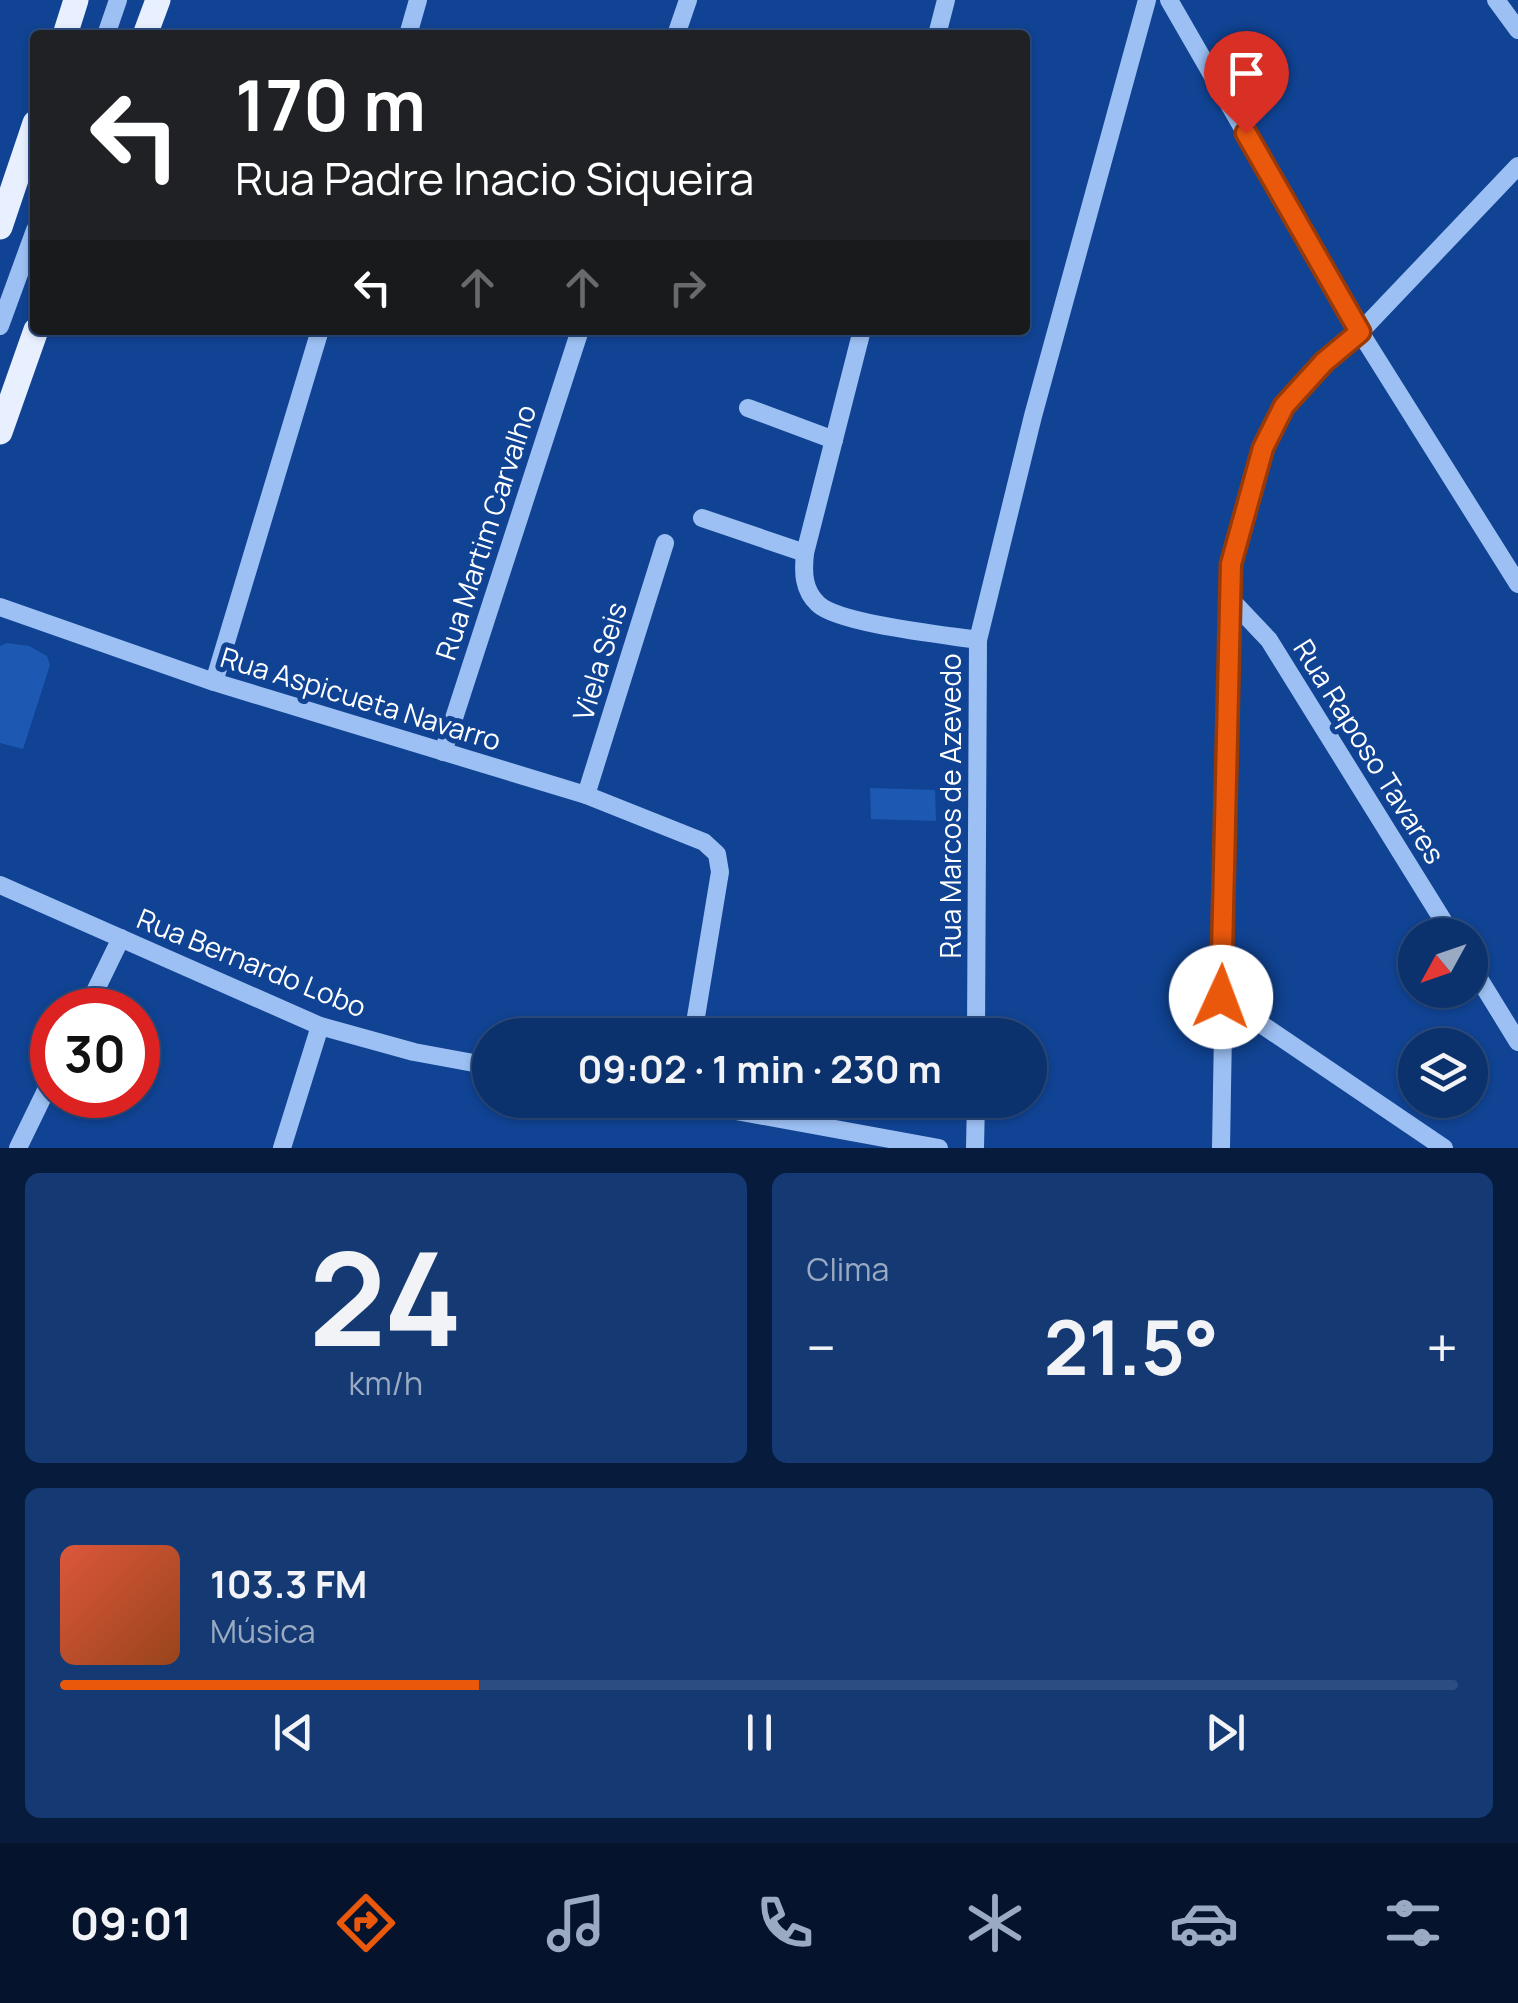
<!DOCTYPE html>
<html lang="pt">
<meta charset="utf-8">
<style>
body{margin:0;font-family:Manrope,sans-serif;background:#153a73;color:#f1f3f6;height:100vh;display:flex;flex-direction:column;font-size:38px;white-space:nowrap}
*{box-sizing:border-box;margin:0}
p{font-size:32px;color:#9aaac2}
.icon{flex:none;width:55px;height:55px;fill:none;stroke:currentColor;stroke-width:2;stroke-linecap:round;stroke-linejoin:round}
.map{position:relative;height:1148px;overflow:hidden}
.panel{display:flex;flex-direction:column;gap:25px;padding:25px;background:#071c3c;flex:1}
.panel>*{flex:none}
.top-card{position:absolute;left:30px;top:30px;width:1000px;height:305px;border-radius:10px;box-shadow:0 2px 8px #0004,0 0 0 2px #2c4d81;background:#202124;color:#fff;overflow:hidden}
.needle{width:65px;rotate:230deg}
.controls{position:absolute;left:1398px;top:918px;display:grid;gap:20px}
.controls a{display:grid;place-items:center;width:90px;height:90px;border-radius:50%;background:#0c326e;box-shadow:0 2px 8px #0004,0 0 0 2px #2c4d81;font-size:50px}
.speed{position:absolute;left:30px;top:988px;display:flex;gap:20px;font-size:50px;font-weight:700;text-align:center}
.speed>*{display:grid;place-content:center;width:130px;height:130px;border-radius:50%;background:#0c326e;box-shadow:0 2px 8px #0004,0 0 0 2px #2c4d81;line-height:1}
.speed .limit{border:15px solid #d22;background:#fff;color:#111}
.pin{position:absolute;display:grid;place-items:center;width:85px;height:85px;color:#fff;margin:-102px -42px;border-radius:50% 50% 50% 0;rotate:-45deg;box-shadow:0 0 10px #0007}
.pin .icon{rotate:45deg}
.me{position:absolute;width:110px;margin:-55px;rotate:2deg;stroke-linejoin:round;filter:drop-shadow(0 0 8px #0008)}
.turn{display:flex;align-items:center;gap:35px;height:210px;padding:0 40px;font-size:45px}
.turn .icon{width:130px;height:130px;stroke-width:2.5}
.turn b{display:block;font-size:70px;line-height:85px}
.lanes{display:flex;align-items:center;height:95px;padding:0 40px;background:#0003;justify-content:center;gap:50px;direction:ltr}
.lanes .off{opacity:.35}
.big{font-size:75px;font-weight:700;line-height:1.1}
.panel .card{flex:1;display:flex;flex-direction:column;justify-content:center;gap:15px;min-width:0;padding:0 35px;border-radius:15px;background:#153a73}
.panel .dial{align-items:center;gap:0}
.dial b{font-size:130px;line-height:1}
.song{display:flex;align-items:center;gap:30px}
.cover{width:120px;height:120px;border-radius:15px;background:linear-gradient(135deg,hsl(10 70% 55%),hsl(20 70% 35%))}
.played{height:10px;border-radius:5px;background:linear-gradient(90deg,#ea580c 30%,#2c4d81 30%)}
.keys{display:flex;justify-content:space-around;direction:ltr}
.heat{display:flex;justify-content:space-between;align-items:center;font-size:55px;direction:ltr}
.panel .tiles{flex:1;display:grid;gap:25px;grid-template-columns:1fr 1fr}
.card:last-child{grid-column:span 2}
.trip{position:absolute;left:472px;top:1018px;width:575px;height:100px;border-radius:50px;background:#0c326e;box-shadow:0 2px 8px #0004,0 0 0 2px #2c4d81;font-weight:700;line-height:100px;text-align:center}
.menu{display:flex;height:160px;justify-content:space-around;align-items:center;background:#05142c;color:#9aaac2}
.menu .icon{width:70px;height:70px}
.menu .selected{color:#ea580c}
.menu b{font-size:45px;color:#f1f3f6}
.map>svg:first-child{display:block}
.building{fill:#1d59b2}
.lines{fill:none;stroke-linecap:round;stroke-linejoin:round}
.minor{stroke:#9cc0f3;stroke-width:18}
.major{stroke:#e8f0ff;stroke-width:25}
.route-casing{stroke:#983908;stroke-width:25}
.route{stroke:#ea580c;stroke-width:18}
.labels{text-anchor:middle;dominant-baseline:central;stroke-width:10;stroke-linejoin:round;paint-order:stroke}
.street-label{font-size:28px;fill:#fff;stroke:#104393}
</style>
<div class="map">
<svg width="1518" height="1148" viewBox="0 0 1518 1148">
<rect width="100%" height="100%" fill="#104393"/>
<g class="building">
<path d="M7 643 29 646 47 656 50 665 23 749 0 743V646Z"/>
<path d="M870 788 935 790 936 821 871 819Z"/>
</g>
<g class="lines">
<g class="minor">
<path d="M1169 0 1360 332 1518 584"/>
<path d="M1496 0 1518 30"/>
<path d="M106 35 118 0"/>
<path d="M408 35 418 0"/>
<path d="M676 35 688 0"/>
<path d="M937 35 946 0"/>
<path d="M0 326 35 230"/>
<path d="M862 330 805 553C803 572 803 590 818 604 839 624 946 635 978 640"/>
<path d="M748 408 834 440"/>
<path d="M702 518 805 553"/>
<path d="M1233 602 1269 640 1452 935"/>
<path d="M0 607 214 682 586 795 704 842 717 854 720 872 693 1035"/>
<path d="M214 682 320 330"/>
<path d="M443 752 580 330"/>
<path d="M586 795 665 543"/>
<path d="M0 885 320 1026 414 1052 490 1066"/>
<path d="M1470 964 1518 1042"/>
<path d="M1221 997 1444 1148"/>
<path d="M86 1010 121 938"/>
<path d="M976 1035 978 640 1033 416 1147 0"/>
<path d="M676 1100 939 1148"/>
<path d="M18 1148 52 1078"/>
<path d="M282 1148 320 1026"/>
<path d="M975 1148 976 1100"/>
<path d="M1221 1148 1231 564 1263 448 1284 406 1324 362 1360 332 1518 166"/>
</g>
<g class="major">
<path d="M65 35 76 0"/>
<path d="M145 35 158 0"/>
<path d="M0 227 35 123"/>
<path d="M0 432 36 330"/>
</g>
</g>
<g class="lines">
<defs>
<path id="route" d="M1221 997 1231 564 1263 448 1284 406 1324 362 1360 332 1246 133"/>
</defs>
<use href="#route" class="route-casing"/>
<use href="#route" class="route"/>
</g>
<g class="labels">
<g class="street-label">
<text transform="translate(485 532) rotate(-72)">Rua Martim Carvalho</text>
<text transform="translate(599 661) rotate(-73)">Viela Seis</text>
<text transform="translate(361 698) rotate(17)">Rua Aspicueta Navarro</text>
<text transform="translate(1370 751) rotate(58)">Rua Raposo Tavares</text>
<text transform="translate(950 806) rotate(-90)">Rua Marcos de Azevedo</text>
<text transform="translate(252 962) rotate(22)">Rua Bernardo Lobo</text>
</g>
</g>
</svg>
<div class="controls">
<a><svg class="needle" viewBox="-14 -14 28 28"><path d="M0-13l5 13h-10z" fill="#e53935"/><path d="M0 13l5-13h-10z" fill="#9aaac2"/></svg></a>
<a><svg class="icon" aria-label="layers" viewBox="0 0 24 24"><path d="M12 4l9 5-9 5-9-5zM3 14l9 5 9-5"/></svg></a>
</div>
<div class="speed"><div class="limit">30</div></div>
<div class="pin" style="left:1246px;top:133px;background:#d93025"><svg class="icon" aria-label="arrive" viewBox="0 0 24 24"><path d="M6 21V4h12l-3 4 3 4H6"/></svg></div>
<svg class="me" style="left:1221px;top:997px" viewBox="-20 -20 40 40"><circle r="19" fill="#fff"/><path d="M0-13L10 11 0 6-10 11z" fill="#ea580c"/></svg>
<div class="trip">09:02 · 1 min · 230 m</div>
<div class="top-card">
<div class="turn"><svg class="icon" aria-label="left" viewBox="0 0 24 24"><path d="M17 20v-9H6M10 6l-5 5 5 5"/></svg><div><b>170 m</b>Rua Padre Inacio Siqueira</div></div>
<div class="lanes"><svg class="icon" aria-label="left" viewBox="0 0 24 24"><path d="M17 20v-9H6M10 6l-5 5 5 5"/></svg><svg class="icon off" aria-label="ahead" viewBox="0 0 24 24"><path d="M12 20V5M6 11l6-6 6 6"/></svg><svg class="icon off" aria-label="ahead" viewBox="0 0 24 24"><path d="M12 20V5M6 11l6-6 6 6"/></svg><svg class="icon off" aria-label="right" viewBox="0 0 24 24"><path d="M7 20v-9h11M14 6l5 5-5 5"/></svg></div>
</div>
</div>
<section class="panel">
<div class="tiles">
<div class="card dial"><b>24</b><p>km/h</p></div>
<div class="card"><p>Clima</p>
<div class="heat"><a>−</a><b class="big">21.5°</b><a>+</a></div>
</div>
<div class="card">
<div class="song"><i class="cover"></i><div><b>103.3 FM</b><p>Música</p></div></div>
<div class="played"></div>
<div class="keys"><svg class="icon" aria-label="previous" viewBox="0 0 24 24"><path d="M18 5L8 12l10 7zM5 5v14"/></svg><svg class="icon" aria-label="pause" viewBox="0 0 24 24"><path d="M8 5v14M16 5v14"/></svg><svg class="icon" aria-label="next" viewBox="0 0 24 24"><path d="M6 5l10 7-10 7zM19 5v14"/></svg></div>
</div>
</div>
</section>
<nav class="menu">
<b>09:01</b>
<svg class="icon selected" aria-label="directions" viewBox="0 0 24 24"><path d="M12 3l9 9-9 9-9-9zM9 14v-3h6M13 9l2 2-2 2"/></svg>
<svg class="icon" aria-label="music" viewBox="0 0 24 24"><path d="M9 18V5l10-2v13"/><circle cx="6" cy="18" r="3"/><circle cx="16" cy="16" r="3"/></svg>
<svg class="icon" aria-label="phone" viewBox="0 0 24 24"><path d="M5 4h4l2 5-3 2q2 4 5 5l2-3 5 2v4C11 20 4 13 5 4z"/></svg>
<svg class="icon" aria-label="climate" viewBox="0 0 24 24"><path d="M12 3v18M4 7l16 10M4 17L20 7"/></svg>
<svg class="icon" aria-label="car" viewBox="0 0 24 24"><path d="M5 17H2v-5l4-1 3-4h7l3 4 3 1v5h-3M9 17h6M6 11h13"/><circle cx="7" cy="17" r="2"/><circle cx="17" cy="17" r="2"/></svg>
<svg class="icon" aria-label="filters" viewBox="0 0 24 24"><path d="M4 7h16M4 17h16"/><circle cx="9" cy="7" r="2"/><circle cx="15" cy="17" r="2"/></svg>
</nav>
